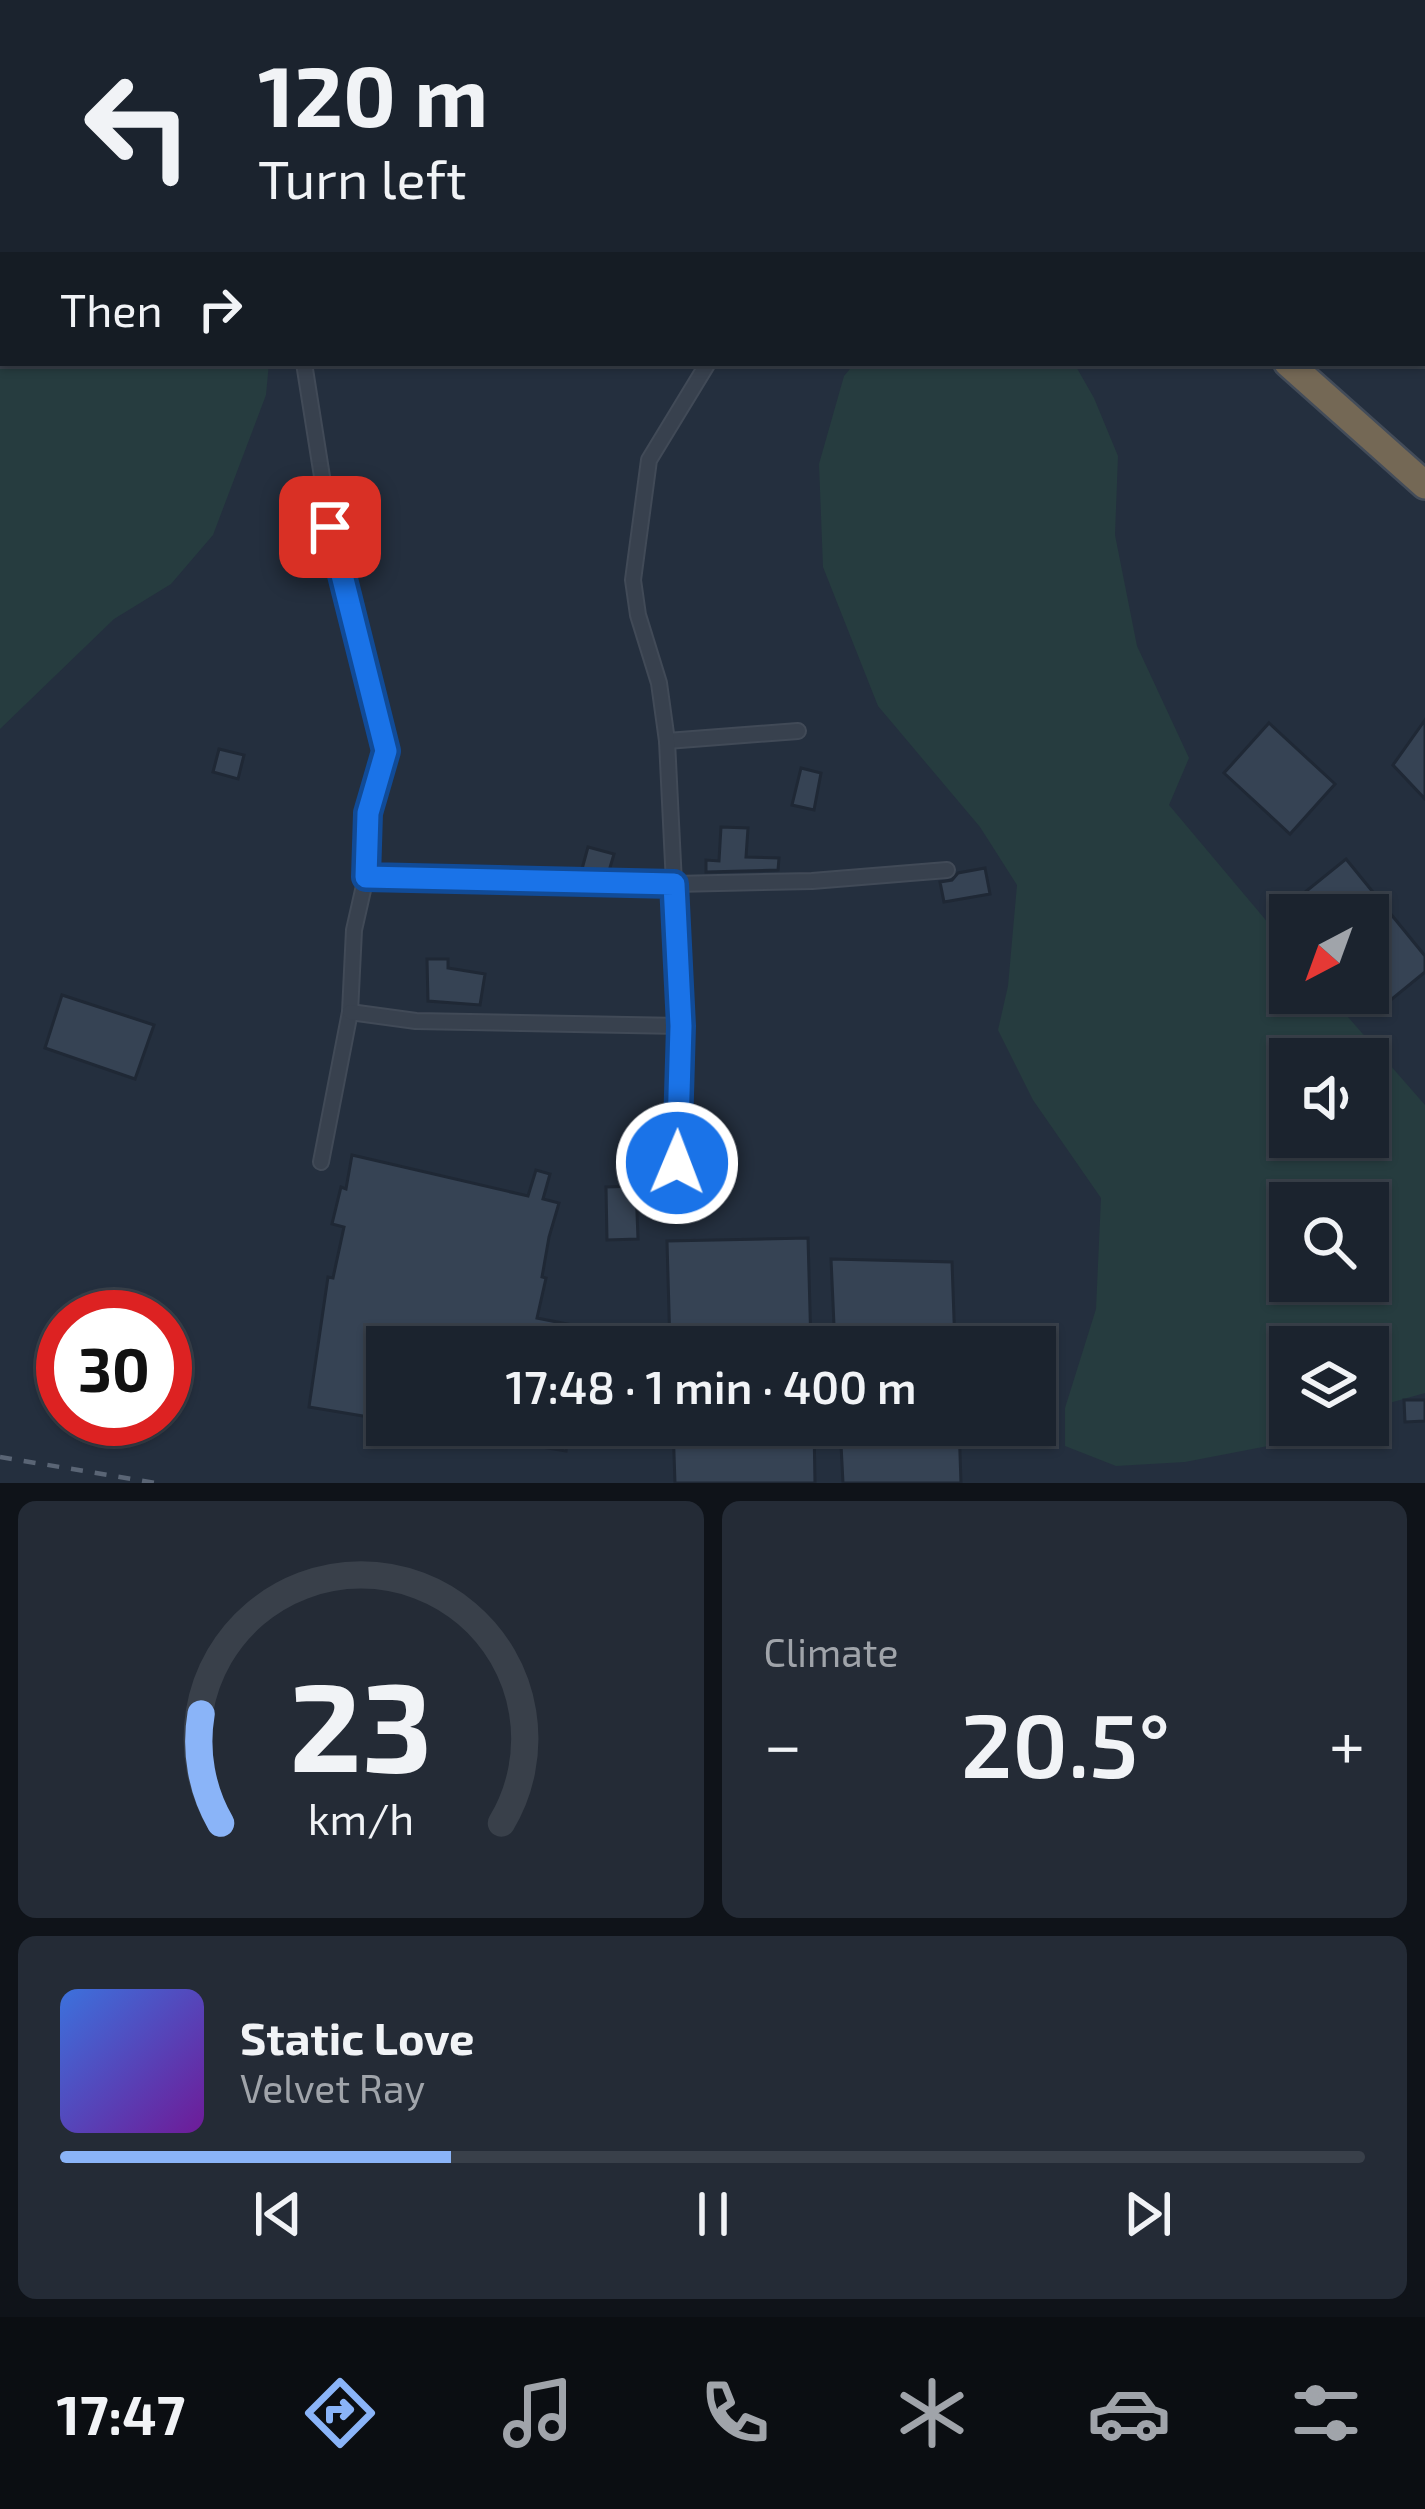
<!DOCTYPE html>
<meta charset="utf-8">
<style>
body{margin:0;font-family:"Exo 2",sans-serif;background:#242b36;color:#f1f3f6;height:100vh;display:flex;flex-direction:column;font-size:45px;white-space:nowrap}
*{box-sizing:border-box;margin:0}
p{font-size:39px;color:#a0a4aa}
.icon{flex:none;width:66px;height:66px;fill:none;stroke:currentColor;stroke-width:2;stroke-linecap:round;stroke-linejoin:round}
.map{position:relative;height:1483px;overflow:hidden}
.drawer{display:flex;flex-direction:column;gap:18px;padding:18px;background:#0f1319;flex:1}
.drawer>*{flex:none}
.hud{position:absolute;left:0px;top:0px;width:1425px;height:366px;box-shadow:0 3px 9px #0004,0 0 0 3px #39404a;background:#1b232e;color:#f1f3f6;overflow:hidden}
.needle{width:78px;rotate:221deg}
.buttons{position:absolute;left:1269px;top:894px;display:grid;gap:24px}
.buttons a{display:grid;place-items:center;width:120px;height:120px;border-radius:0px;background:#1b232e;box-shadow:0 3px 9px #0004,0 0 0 3px #39404a;font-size:60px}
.speed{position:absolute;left:36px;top:1290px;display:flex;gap:24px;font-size:60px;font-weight:700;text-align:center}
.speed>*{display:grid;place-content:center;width:156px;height:156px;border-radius:50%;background:#1b232e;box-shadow:0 3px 9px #0004,0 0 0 3px #39404a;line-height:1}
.speed .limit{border:18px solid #d22;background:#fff;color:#111}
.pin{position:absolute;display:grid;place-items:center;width:102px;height:102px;color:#fff;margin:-51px;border-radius:24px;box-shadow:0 6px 18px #0006}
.me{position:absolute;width:132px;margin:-66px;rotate:1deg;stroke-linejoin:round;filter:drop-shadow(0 0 9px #0008)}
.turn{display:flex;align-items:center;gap:42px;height:252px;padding:0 60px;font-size:54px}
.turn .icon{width:156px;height:156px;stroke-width:2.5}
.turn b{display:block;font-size:84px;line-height:102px}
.then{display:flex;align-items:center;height:114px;padding:0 60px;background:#0003;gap:24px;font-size:45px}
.big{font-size:90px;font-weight:600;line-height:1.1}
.drawer .tile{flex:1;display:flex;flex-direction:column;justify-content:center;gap:18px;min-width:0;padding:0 42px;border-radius:18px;background:#242b36}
.drawer .dial{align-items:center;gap:0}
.dial svg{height:312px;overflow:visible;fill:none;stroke:#39404a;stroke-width:7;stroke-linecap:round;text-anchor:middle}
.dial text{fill:#f1f3f6;stroke:none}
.song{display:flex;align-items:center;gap:36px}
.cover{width:144px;height:144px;border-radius:18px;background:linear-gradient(135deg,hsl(220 70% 55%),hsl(280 70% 35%))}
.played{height:12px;border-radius:6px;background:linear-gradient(90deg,#8ab4f8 30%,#39404a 30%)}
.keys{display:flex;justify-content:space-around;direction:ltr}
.heat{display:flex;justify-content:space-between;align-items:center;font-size:66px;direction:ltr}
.drawer .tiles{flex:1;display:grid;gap:18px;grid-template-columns:1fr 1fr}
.tile:last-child{grid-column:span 2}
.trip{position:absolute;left:366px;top:1326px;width:690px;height:120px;border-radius:0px;background:#1b232e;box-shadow:0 3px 9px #0004,0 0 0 3px #39404a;font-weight:600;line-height:120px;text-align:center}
.tabs{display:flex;height:192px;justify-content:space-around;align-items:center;background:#0b0e12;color:#a0a4aa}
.tabs .icon{width:84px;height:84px}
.tabs .active{color:#8ab4f8}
.tabs b{font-size:54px;color:#f1f3f6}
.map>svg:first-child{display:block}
.green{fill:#263c3f;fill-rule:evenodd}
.building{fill:#364354;stroke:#1f2835;stroke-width:3}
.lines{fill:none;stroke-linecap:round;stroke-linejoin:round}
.street-casing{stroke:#414a57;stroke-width:18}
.highway-casing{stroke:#434c59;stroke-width:32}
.street{stroke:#38414e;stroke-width:14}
.highway{stroke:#746855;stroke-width:27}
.rail{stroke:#5a6575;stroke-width:4.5;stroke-dasharray:12 12;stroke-linecap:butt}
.route-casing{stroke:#114b97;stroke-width:30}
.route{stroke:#1a73e8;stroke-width:21}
</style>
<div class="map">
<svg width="1425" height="1483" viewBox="0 0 1425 1483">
<rect width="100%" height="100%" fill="#242f3e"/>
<g class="green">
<path d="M0 180 3 363H269L266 395 213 535 171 584 114 619 0 729Z"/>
<path d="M855 363H1074L1094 398 1118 456 1115 535 1137 646 1189 758 1169 805 1290 949V993H1327L1425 1105V1393L1368 1409V1347H1290V1425H1326L1268 1446 1185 1462 1116 1466 1065 1446V1408L1096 1309 1101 1198 1033 1100 998 1030 1008 986 1017 885 980 827 878 706 823 567 819 464 844 376ZM1290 1059H1368V1137H1290ZM1290 1203H1368V1281H1290Z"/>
</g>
<g class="building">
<path d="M1425 720V799L1393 765Z"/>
<path d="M1269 723 1335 784 1290 834 1224 773Z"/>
<path d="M219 749 244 755 238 779 213 772Z"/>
<path d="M801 768 821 773 814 810 792 805Z"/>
<path d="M721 827 748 828 746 857 779 858 778 870 706 872V860L719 861Z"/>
<path d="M588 847 614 854 609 871 582 869Z"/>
<path d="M1346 859 1425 956V972L1381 1008 1368 992V915H1305L1294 901Z"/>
<path d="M985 868 990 894 944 902 940 882 952 880 958 873Z"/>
<path d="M427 959H448V968L485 974 480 1005 428 1001Z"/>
<path d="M62 995 154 1025 135 1079 45 1048Z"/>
<path d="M352 1155 528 1196 536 1170 550 1174 543 1199 559 1203 549 1237 542 1277 546 1278 537 1318 577 1326 573 1347H387V1420L309 1407 328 1277 333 1278 344 1227 332 1224 341 1187 346 1189Z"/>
<path d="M636 1186 638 1239 607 1240 606 1187Z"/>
<path d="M808 1238 811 1347H670L667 1241Z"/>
<path d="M831 1259 952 1262 955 1347H835Z"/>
<path d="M1404 1400H1425V1421L1405 1422Z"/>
<path d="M455 1425H570L566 1451 454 1432Z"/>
<path d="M673 1425H814L815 1483H675Z"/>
<path d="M840 1425H959L961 1483H843Z"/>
</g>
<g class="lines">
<defs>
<g id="street">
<path d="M480 3 482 0"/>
<path d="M304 363 330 527 385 751 368 813 366 877 354 930 350 1012 321 1162"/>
<path d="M667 741 798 731"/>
<path d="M366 877 674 884 812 881 947 870"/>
<path d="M350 1012 416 1021 681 1026"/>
<path d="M677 1163 681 1026 667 741 659 683 638 615 633 580 649 460 708 363"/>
</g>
<g id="highway">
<path d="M598 0 607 3"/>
<path d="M1288 363 1425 485"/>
</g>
</defs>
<use href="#street" class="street-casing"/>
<use href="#highway" class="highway-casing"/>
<use href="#street" class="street"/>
<use href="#highway" class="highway"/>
<path class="rail" d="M0 1457 156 1483"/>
</g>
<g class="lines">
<defs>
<path id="route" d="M330 527 386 751 368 813 366 877 674 884 681 1026 677 1163"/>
</defs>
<use href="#route" class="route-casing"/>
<use href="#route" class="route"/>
</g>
</svg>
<div class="buttons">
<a><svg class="needle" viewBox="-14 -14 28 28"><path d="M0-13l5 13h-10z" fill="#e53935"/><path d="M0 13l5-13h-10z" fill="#a0a4aa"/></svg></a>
<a><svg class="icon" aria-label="sound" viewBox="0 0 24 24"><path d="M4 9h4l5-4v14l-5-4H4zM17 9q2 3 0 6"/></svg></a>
<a><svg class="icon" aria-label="search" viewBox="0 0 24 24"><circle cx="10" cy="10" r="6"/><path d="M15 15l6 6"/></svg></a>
<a><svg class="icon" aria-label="layers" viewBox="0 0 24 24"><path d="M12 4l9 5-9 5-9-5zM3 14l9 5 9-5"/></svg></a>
</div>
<div class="speed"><div class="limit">30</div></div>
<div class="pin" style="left:330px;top:527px;background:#d93025"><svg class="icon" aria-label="arrive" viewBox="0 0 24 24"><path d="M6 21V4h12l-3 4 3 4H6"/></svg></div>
<svg class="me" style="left:677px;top:1163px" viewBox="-20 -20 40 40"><circle r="17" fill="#1a73e8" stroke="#fff" stroke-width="3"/><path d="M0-11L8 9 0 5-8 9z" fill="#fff"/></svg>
<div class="trip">17:48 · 1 min · 400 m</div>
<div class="hud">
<div class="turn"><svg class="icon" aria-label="left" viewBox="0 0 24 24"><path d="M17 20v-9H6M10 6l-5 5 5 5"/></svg><div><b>120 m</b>Turn left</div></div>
<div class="then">Then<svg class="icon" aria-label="right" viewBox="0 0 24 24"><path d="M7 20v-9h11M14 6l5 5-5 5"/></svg></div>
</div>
</div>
<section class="drawer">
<div class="tiles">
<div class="tile dial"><svg viewBox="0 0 100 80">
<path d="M14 69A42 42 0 1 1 86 69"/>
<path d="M14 69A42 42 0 0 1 9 41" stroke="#8ab4f8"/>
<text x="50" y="56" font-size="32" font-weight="700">23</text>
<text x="50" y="72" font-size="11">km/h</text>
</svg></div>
<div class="tile"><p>Climate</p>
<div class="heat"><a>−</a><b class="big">20.5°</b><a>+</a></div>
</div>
<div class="tile">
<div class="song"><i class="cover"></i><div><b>Static Love</b><p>Velvet Ray</p></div></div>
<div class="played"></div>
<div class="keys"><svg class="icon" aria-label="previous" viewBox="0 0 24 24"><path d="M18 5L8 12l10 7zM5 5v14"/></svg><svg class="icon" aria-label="pause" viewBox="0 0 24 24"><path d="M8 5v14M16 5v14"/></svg><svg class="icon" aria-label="next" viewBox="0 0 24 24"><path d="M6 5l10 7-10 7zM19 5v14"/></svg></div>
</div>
</div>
</section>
<nav class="tabs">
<b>17:47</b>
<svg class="icon active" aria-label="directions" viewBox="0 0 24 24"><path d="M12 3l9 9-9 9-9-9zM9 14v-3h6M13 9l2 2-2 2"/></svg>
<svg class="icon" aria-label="music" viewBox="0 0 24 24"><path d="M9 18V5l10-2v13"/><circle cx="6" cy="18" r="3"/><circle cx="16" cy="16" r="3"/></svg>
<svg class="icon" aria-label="phone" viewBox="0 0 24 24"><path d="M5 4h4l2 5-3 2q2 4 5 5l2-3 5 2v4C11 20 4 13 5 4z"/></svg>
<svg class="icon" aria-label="climate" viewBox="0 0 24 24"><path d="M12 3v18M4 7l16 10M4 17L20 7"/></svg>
<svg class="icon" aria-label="car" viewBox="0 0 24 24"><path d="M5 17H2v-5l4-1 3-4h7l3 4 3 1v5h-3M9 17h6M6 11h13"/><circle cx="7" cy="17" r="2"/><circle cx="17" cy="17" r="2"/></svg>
<svg class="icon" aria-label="filters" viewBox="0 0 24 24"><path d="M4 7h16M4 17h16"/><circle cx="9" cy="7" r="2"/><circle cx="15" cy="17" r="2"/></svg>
</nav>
